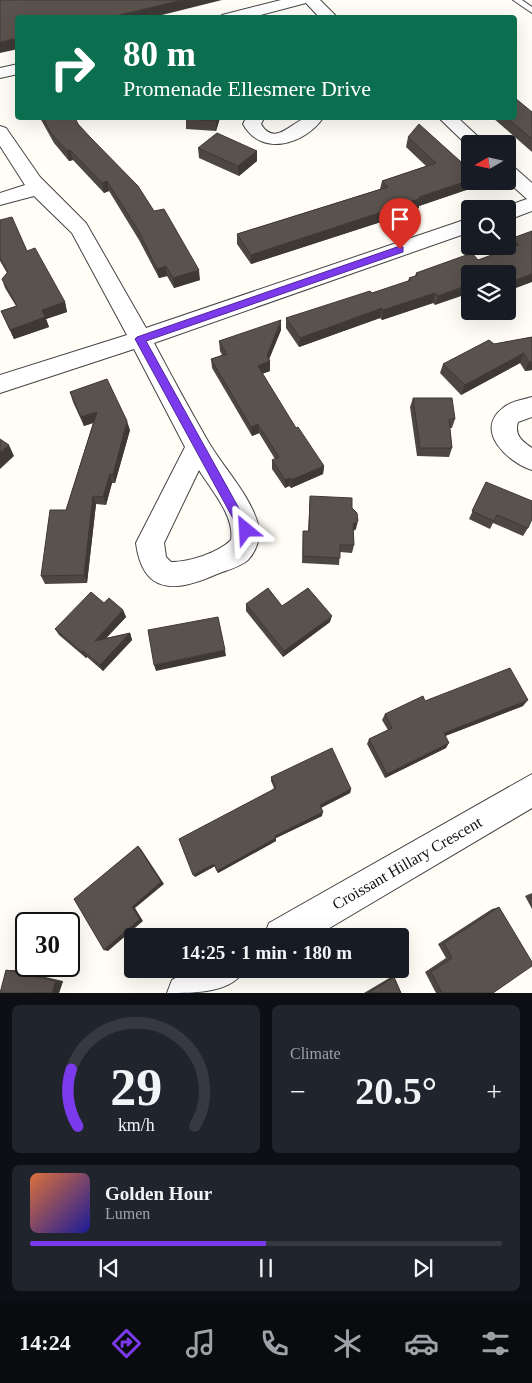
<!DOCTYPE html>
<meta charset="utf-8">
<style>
body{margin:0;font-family:Georgia,serif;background:#20242c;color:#f1f3f6;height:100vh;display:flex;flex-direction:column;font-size:19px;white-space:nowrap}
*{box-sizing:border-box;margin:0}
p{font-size:16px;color:#9ea1a6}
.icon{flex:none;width:28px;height:28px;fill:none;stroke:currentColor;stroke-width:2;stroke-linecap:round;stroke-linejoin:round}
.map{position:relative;height:993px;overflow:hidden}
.panel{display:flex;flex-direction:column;gap:12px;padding:12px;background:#0d0f14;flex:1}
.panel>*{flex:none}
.top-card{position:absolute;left:15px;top:15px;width:502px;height:105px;border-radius:5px;box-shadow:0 5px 20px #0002;background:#0b6e4f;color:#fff;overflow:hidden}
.needle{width:32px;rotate:261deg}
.fabs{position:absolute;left:461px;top:135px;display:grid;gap:10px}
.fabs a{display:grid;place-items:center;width:55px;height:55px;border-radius:5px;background:#171b24;box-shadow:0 5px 20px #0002;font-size:25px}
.speed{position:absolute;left:15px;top:912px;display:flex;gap:10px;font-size:25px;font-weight:700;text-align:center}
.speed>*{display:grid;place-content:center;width:65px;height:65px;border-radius:50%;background:#171b24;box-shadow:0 5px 20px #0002;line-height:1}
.speed .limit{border:2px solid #111;border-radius:8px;background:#fff;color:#111}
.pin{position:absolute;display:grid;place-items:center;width:42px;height:42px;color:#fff;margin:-51px -21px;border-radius:50% 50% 50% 0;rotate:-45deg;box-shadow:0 0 5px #0007}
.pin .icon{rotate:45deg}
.me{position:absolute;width:55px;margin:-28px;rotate:333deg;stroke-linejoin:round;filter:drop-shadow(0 0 4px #0008)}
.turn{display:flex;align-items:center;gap:18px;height:105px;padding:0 25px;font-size:22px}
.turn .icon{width:65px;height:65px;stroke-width:2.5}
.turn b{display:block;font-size:35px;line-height:42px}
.big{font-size:38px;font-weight:600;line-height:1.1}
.panel .card{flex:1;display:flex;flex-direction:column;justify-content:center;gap:8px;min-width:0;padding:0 18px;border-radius:8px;background:#20242c}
.panel .dial{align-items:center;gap:0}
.dial svg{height:130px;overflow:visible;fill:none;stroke:#363941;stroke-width:7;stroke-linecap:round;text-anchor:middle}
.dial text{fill:#f1f3f6;stroke:none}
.song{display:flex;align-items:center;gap:15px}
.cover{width:60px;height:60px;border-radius:8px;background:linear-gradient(135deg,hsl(20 70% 55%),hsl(240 70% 35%))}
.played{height:5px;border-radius:2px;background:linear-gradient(90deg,#7c3aed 50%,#363941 50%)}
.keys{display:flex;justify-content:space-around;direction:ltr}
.heat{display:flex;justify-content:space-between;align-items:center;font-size:28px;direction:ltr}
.panel .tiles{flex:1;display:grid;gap:12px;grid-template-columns:1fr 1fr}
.card:last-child{grid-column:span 2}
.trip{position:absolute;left:124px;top:928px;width:285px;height:50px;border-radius:5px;background:#171b24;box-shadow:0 5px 20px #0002;font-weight:600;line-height:50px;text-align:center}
.tabs{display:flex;height:80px;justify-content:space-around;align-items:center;background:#090b0e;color:#9ea1a6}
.tabs .icon{width:35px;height:35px}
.tabs .current{color:#7c3aed}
.tabs b{font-size:22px;color:#f1f3f6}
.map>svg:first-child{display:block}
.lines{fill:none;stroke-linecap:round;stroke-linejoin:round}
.lane-casing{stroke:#444;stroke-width:2}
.street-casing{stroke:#444;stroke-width:2}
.lane{fill:#fff;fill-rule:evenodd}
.street{fill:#fff;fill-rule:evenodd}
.wall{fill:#4d4742}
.shaded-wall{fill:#3f3936}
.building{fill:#5a524d;stroke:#3f3936}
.route{fill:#7c3aed;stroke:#51269a}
.labels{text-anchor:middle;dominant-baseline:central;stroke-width:5;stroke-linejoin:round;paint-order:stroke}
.near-street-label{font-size:16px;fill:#111;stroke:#fff}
</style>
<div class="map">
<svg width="532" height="993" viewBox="0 0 532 993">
<rect width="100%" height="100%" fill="#fffdf5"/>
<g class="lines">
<defs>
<path id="lane" d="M513 0H522L532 7V13Z"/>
<g id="street">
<path d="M281 0H320L338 18H320L306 3 249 18H220L222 15Z"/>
<path d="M18 64V74L0 78V68Z"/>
<path d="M246 118H264L261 124C275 148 293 120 307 118 312 117 318 117 323 118 304 145 261 157 243 124Z"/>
<path d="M439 118H458L486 144H470V148Z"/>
<path d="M0 126 6 128 40 177 86 223 146 328 470 218V232L154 343C172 377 190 410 209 443 225 470 252 497 259 528 261 538 255 553 248 560 240 567 227 570 217 574 177 592 143 596 136 543L185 447 134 349 0 393V375L127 335 72 233 34 196 0 205V193L25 185 0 146ZM199 470C211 490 235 516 231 540 218 553 189 562 171 562L166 557 164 543Z"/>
<path d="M508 166 515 168 532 183V211L508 220V209L501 208 527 199 507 181Z"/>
<path d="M532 397V417L518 422C514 435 522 441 532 448V470C509 463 473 431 503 408 511 401 522 400 532 397Z"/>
<path d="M532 774V808L316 936H264L269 923Z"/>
<path d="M192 969H245C232 993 196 993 167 993L172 980Z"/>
</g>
</defs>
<use href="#lane" class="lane-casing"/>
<use href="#street" class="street-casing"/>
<use href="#lane" class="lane"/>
<use href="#street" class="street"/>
</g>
<g class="wall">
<path d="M532 112V152L493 118H515Z"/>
<path d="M40 118H75L78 124 200 280 174 288 167 276 159 278 139 240 109 191 104 193 73 160 69 161 54 143Z"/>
<path d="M186 118H220L216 131 186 129Z"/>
<path d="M408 137 475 187 419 206V208L387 220 251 264 237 244V234L380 189 382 181 426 166 406 147Z"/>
<path d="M198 148 257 151V161L239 176 199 158Z"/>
<path d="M0 220 27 251 65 302 67 312 46 319 49 327 14 339 1 311 16 306 5 288 2 279 7 273 0 261Z"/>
<path d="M532 231V282L470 274 435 305 433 303 382 320 380 318 299 347 286 328V318L372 293 408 281 409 278 415 276 416 273 478 260 510 249 513 238Z"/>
<path d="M281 330 269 359 270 361V371L262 374 296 428 324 466 323 474 291 488 289 486 285 488 272 469V460L275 459 259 433 252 436 212 368 211 359 222 355 220 351 219 341Z"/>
<path d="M532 337V370L525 371 520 363 461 395 440 373 443 364 494 344Z"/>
<path d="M70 392 130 430 115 483H112L106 505 96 504 87 583 45 584 41 576 66 510 93 423 84 426 73 402Z"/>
<path d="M413 398 455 419 452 428H450L452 448 449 457 417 456 410 407Z"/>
<path d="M486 482 528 528 523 536 493 523 490 529 469 519Z"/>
<path d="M310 496 352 508 356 529 353 531 354 545 352 553 340 552 339 565 302 563 303 531H308Z"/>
<path d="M246 604 282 606 330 622 283 657 246 611Z"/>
<path d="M123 610 126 617 106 638 130 633 132 640 103 671 87 657 86 658 59 635 55 629Z"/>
<path d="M425 701 523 706 445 736 446 748 385 778 367 744 369 739 388 730 382 720 385 714Z"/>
<path d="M271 777 351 789 350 793 321 808 322 816 276 838V841L218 873 215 866 195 877 274 788 271 781Z"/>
<path d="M532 893V909L525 896Z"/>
<path d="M499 907 493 993H436L425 972 446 958 438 944 492 909Z"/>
<path d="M6 970H15L63 981 59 993Z"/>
<path d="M391 977H394L401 993H364Z"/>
</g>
<g class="shaded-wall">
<path d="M181 0H222L150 18H107Z"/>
<path d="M18 38V49L0 53V42Z"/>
<path d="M217 118H220L216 131V121Z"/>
<path d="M70 150 73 160 69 161 67 151Z"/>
<path d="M257 151V161L239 176 238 166Z"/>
<path d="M470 180V181H477L475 187 419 206V208L387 220 251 264V255Z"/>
<path d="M107 181 109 191 104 193 102 183Z"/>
<path d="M166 266 167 276 159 278 157 269Z"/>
<path d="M199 270 200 280 174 288 173 278Z"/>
<path d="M532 274V282L508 291V283Z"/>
<path d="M470 284V293L435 305 438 296Z"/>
<path d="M435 293 433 303 382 320 383 310Z"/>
<path d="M65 302 67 312 46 319 49 327 14 339 10 330 42 310Z"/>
<path d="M382 308 380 318 299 347 300 338Z"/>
<path d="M281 320V330L268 362 270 361V371L258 375V366L267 356Z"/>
<path d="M524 353 520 363 461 395 465 385Z"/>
<path d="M529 362H532V370L525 371Z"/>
<path d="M97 412 99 421 84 426 81 417Z"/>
<path d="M127 421 130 430 115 483 113 475Z"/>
<path d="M258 424 259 433 252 436 251 427Z"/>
<path d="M9 445 14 456 0 469V452Z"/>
<path d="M324 466 323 474 291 488V480Z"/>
<path d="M110 474 112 483 106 505 103 497Z"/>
<path d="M290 478 289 486 285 488V480Z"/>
<path d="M93 496 96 504 87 583 84 575Z"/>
<path d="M358 521 356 529 352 532 353 524Z"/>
<path d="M123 610 126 617 98 647 95 641Z"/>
<path d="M332 616 330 622 283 657 284 651Z"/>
<path d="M130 633 132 640 103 671 100 665Z"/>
<path d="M225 650 226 656 156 671 154 665Z"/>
<path d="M83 651 87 657 86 658 82 652Z"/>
<path d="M528 700 523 706 440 738 444 733Z"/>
<path d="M449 743 446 748 385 778 387 774Z"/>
<path d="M351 789 350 793 318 809 320 805Z"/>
<path d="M323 812 322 816 276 838V841L218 873 217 871 275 836Z"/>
<path d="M138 846 141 849 164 884 135 908 143 921 108 951 104 950Z"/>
<path d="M214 864 215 866 195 877 193 875Z"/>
<path d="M56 981H63L59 993H52Z"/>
</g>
<g class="building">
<path d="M0 0H181L107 18H18V38L0 42Z"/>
<path d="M515 98 532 112V139L507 118H515Z"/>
<path d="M43 118H75L78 124 90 137 138 186 154 211 164 209 199 270 173 278 166 266 157 269 138 230 107 181 102 183 70 150 67 151 51 133Z"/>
<path d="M186 118H217L216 121 185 119Z"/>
<path d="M419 124 470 170V180L419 197 421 198 388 210 251 255 237 234 388 187 382 181 436 163 408 137Z"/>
<path d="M217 133 257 151 238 166 198 148Z"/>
<path d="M12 217 27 251 35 248 65 302 42 310 45 317 10 330 1 311 17 306 2 279 8 272 0 258V220Z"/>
<path d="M532 231V274L508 283V274H470V284L438 296 435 293 383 310 382 308 300 338 286 318 370 291 372 293 411 280 409 278 418 275 416 273 472 253 478 260 519 245 513 238Z"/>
<path d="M281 320 267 356 270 361 258 366 296 428 298 427 324 466 291 480 290 478 285 480 272 460 279 457 258 424 251 427 211 359 227 354 219 341Z"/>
<path d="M532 337V362H529L524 353 465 385 443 364 489 340 494 344Z"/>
<path d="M107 379 127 421 113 475 110 474 103 497 93 496 84 575 41 576 50 510H66L97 412 81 417 70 392Z"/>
<path d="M413 398H452L455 419H449L452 448H420Z"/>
<path d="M0 439 9 445 0 452Z"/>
<path d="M486 482 532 501V519L528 528 497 515 494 521 472 511Z"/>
<path d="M310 496 352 498V508L357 513 358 521 353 524 354 545H340V558L303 556V531H309Z"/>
<path d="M268 588 282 606 308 588 332 616 284 651 246 604Z"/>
<path d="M91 592 104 603 109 598 123 610 95 641 130 633 100 665 83 651 82 652 55 629Z"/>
<path d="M218 617 225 650 154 665 148 630Z"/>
<path d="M510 668 528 700 444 733 449 743 387 774 369 739 392 728 385 714 423 696 425 701Z"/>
<path d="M332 748 351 789 320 805 323 812 275 836 276 838 217 871 214 864 193 875 179 839 276 788 271 777Z"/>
<path d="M138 846 161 882 132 907 140 919 104 950 74 899Z"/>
<path d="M499 907 532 962V966L493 993H442L431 972 452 958 444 943Z"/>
<path d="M6 970 56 981 52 993H0Z"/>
<path d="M394 977 401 993H368Z"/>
</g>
<path class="route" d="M400 246 403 247V252L146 341 251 530 246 535 241 533 135 339 137 337Z"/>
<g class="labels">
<g class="near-street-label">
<text transform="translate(407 863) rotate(-30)">Croissant Hillary Crescent</text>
</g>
</g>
</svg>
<div class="fabs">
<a><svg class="needle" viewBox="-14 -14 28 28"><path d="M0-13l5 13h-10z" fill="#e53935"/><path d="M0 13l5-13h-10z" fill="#9ea1a6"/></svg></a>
<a><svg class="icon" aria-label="search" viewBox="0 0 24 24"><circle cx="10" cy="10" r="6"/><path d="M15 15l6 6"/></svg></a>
<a><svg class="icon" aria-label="layers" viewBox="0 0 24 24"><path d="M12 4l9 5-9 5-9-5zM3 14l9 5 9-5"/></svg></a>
</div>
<div class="speed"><div class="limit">30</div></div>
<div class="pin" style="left:400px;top:249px;background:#d93025"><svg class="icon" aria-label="arrive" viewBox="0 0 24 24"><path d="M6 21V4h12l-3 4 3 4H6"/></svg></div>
<svg class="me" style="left:246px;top:530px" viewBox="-20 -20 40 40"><path d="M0-17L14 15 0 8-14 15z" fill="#7c3aed" stroke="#fff" stroke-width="4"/></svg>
<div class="trip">14:25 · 1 min · 180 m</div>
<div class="top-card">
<div class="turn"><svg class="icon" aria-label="right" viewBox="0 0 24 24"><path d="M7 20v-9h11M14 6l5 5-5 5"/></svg><div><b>80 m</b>Promenade Ellesmere Drive</div></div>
</div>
</div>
<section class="panel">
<div class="tiles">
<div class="card dial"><svg viewBox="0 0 100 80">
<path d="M14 69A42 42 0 1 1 86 69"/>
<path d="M14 69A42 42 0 0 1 10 34" stroke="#7c3aed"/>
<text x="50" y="56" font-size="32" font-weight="700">29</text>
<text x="50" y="72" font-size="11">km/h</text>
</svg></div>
<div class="card"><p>Climate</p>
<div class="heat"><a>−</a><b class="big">20.5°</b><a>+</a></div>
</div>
<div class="card">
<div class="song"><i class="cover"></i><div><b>Golden Hour</b><p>Lumen</p></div></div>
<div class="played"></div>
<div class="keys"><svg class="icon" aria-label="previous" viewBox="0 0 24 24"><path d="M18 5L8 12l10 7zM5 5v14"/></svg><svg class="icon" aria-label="pause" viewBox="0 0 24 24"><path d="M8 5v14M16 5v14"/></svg><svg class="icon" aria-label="next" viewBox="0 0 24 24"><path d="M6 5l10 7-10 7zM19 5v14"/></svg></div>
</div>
</div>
</section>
<nav class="tabs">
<b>14:24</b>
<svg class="icon current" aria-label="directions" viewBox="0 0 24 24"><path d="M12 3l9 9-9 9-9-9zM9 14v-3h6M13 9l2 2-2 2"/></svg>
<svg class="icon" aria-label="music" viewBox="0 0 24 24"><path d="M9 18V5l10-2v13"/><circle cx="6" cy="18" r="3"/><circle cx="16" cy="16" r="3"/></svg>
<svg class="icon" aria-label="phone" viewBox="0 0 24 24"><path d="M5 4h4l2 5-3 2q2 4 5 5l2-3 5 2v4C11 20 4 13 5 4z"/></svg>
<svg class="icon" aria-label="climate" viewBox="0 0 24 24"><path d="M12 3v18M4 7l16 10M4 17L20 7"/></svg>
<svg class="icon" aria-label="car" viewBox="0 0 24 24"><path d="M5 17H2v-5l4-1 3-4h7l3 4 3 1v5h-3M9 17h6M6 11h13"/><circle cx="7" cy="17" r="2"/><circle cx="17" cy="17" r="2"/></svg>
<svg class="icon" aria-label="filters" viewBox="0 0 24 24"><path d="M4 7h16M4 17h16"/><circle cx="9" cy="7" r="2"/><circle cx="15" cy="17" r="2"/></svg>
</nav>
